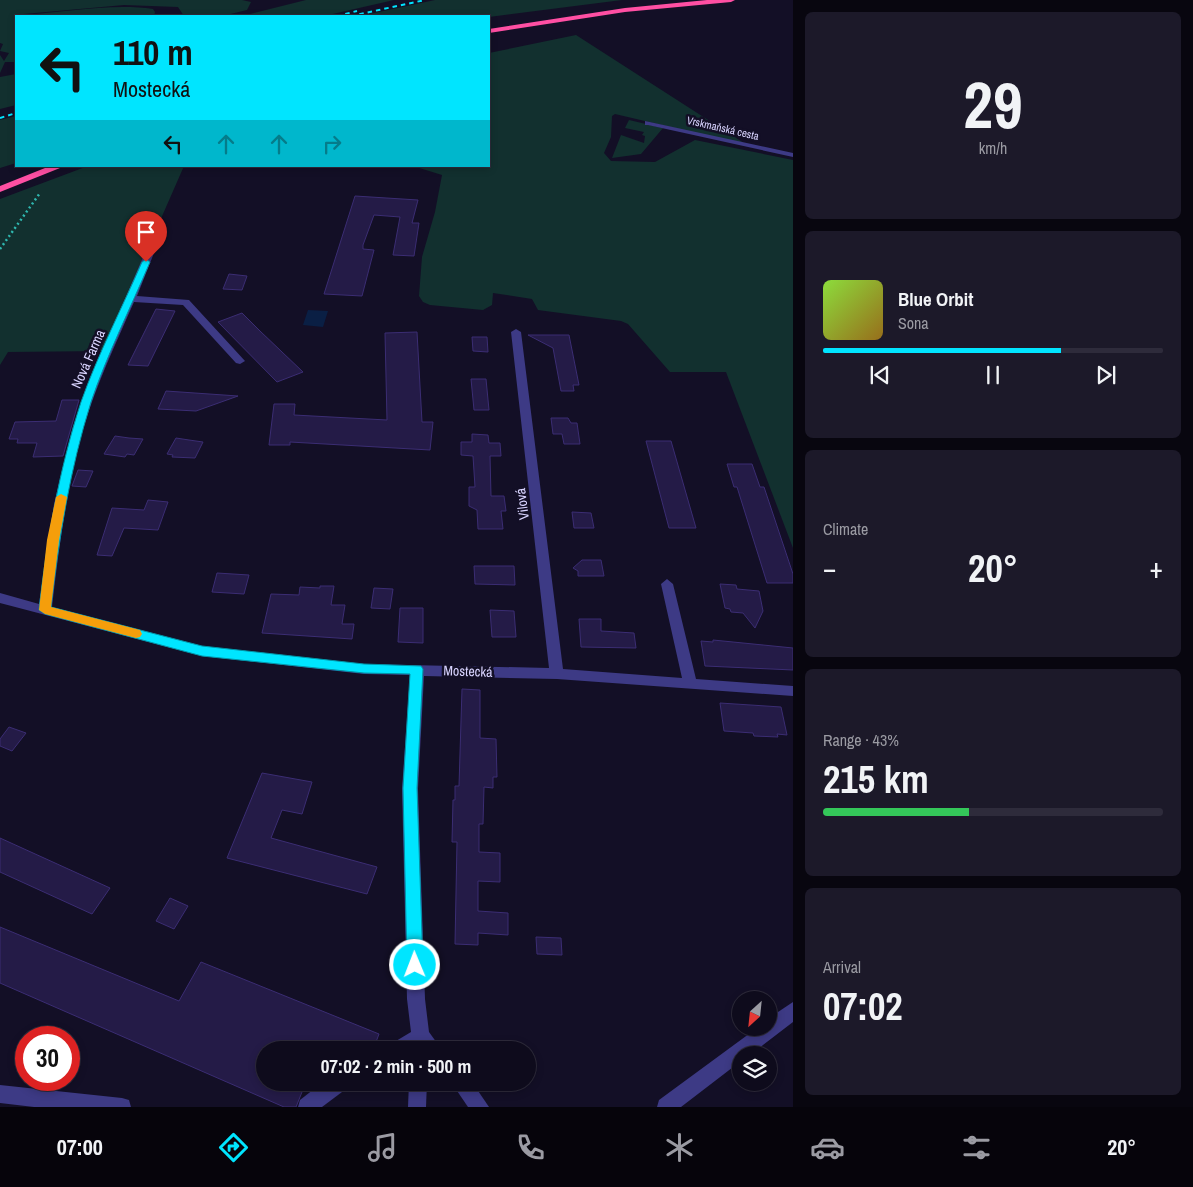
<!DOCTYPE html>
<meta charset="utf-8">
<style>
body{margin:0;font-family:"Archivo Narrow",sans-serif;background:#1c1929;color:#f1f3f6;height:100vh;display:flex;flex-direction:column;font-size:19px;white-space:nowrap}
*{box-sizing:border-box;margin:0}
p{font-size:16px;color:#9b9ba3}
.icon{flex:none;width:28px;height:28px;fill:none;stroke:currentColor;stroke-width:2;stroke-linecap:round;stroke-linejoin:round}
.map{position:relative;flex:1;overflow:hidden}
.side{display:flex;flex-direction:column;gap:12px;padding:12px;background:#08060f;width:400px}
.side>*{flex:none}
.hud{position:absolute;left:15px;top:15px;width:475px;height:152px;border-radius:0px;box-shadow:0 2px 8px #0003,0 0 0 1px #2e2b3b;background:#00e5ff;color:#111;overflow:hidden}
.needle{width:32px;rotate:207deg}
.controls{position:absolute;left:732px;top:991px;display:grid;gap:10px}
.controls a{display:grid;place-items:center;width:45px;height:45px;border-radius:50%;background:#0e0b1c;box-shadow:0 2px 8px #0003,0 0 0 1px #2e2b3b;font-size:25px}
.speed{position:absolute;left:15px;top:1026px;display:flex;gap:10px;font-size:25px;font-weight:700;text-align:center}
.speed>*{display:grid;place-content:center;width:65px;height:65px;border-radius:50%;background:#0e0b1c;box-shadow:0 2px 8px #0003,0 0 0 1px #2e2b3b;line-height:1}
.speed .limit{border:8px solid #d22;background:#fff;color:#111}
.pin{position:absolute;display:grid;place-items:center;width:42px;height:42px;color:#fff;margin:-51px -21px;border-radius:50% 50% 50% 0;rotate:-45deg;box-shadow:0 0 5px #0007}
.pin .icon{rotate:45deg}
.me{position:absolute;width:55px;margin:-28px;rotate:359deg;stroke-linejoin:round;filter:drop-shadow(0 0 4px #0008)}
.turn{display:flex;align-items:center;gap:18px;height:105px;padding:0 15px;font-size:22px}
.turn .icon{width:65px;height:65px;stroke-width:2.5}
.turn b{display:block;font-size:35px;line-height:42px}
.lanes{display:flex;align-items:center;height:48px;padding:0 15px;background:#0003;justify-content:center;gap:25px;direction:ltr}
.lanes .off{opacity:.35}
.big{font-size:38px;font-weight:700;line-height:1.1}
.side .card{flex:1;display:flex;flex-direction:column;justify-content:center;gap:8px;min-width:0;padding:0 18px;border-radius:8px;background:#1c1929}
.side .dial{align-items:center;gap:0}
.dial b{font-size:65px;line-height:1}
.song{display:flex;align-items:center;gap:15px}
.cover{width:60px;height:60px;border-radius:8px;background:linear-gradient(135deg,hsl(90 70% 55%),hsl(40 70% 35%))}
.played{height:5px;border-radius:2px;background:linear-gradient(90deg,#00e5ff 70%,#2e2b3b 70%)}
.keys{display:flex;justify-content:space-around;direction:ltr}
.heat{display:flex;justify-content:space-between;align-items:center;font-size:28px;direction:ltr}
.charge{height:8px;border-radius:4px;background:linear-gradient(90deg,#34c759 43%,#2e2b3b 0)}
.trip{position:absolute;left:256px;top:1041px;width:280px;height:50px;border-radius:25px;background:#0e0b1c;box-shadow:0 2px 8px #0003,0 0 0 1px #2e2b3b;font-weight:700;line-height:50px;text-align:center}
.menu{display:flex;height:80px;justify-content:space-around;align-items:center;background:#06040b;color:#9b9ba3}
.menu .icon{width:35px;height:35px}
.menu .current{color:#00e5ff}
.menu b{font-size:22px;color:#f1f3f6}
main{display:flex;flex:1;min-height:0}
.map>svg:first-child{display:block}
.green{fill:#12302f}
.water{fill:#0a1f44}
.building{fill:#241b47;stroke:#3b2d73}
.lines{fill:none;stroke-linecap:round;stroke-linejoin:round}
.path{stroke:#2fb8b0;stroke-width:2.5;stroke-dasharray:2 3;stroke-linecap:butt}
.minor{fill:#3d3a85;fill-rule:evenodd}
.highway{fill:#ff4fa3;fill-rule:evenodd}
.rail{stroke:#00e5ff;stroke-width:2;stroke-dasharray:4.5 4;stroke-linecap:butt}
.route{fill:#00e5ff;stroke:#0095a6}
.slow{fill:#f59e0b}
.labels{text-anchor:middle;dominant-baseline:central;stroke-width:5;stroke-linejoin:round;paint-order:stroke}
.far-street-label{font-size:11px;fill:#d9d4ff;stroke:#130f26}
.street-label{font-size:14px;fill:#d9d4ff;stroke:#130f26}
</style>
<main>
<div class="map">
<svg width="793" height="1107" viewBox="0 0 793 1107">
<rect width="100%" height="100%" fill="#130f26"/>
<g class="green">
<path d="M0 0H242L251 2 247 10 222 16H184L178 7 124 5 24 14V15C64 12 114 3 153 9L155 12 154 16H16V62H5L0 73V55L4 61 9 53 0 51 3 44 0 43Z"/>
<path d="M306 0H394L324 16H242Z"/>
<path d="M435 0H622L489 17 360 16Z"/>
<path d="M576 35 747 145 615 114 612 116 611 137 604 153 611 161 655 162 695 140 793 160V548L726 372H670L628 324 621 321 538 310 532 299 493 293 492 305 483 310 430 305 423 302 419 296 422 257 435 212 442 175 413 166H489V53Z"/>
<path d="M16 74V105L0 109V77Z"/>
<path d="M16 116V163L0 168V120Z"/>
<path d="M629 120 663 128 641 154 612 158 621 135 644 143 645 136 642 135 644 132 625 128Z"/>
<path d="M88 166H184L103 351 8 352 0 365V199Z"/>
</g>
<path class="water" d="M308 310 328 311 323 327 303 325Z"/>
<g class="building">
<path d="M355 196 418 200 412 223H419L414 256 393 255 400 217 374 215 363 245V249L374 250 362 296 324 294Z"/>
<path d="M229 274 247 276 242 290 223 289Z"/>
<path d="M156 309 175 311 148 366 128 365Z"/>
<path d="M242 313 260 331 303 372 277 382 218 322Z"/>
<path d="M417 332 422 422H433L430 450 290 442V445H269L274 404H295L294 415 387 420 385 333Z"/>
<path d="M528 335H569L579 385H573L574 391H561L553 348Z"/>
<path d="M472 337H487L488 352 473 351Z"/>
<path d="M471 379H486L489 410H474Z"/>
<path d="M166 391 238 396 196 411 158 409Z"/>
<path d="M62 400H79L63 456 33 457 37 443H17L18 439H9L15 422 56 421Z"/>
<path d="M551 418H568L571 423H577L580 444H564L562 434H553Z"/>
<path d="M472 434 488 435 489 443H500L501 456H490L491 496H504L506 511H501L503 529H478L477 510 469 506V487H475L473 456 461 455V442H472Z"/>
<path d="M115 436 129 438 143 439 134 455 127 454 125 457 104 454Z"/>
<path d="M176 438 189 440 203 442 195 458 172 457 173 455 167 454Z"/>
<path d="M646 441H671L696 528H669Z"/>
<path d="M727 464H752L760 487H764L793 574V583H767L737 487H734Z"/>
<path d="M78 470 93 471 86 487 72 486Z"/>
<path d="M148 500 168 502 158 530 124 528 112 556 97 555 112 508 144 510Z"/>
<path d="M572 512 591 513 594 528H574Z"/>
<path d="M582 560H601L604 576H578V571L573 568Z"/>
<path d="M474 566H514L515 585 475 584Z"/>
<path d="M217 573 249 575 244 594 212 592Z"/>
<path d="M720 584 736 585 737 589 759 591 763 611 755 628 743 613 731 612 730 609 725 608Z"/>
<path d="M320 586H334L331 605H345L342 624H354L352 639 262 633 271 594 299 595 300 587 320 588Z"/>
<path d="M374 588 393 589 390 609 371 608Z"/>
<path d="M400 608H423V643L398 642Z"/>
<path d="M490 610 514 611 516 637H492Z"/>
<path d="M579 619H601V631L634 633 636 648 581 647Z"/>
<path d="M713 640 793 648V670L705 666 701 641 713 642Z"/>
<path d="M462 689 480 690V738L496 739 497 777H493V788L484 787 483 824H479V852L500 853V882L478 881V911L508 913V935L478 933V945L455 944 457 842H452L453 800H455V786H459Z"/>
<path d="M720 703 781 707 787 735 777 734 778 737 754 736 753 733 724 731Z"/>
<path d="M9 727 26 733 12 751 0 746V739Z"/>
<path d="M262 773 312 782 302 814 282 810 271 838 377 867 367 894 227 858Z"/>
<path d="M0 838 110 888 92 914 0 872Z"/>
<path d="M170 898 188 906 174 929 156 921Z"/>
<path d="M0 927 179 1001 201 962 379 1034 373 1050H348L335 1044 332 1050H265V1082H306L296 1107H284L0 983Z"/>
<path d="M536 937 561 938 562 955 537 954Z"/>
</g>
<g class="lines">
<path class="path" d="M0 249 40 193"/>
<g class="minor">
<path d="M645 121 793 153V157L648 125H645Z"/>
<path d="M161 222 165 225 137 296 189 300 245 361 240 364 236 363 183 305 134 302C116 343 97 383 84 426 67 485 59 546 52 607L202 646 364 664 549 668 511 332 516 329 521 332 563 669 682 678 661 584 667 579 673 584 696 679 793 686V696L557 679 424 676 418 789 425 999 429 1032 442 1050H421L419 1047 414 1050H388L391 1044 411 1032 407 999 402 789 410 675 364 674 202 656 0 603V593L39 604 54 504 73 426 92 375 157 225Z"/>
<path d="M793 1002V1022L750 1055H741V1061L681 1107H657L659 1100 757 1028H769V1018Z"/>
<path d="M323 1082H348L346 1089 322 1107H298L300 1100Z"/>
<path d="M409 1082H427L426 1107H408Z"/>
<path d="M451 1082H472L489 1107H468Z"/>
<path d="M0 1085 122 1098 129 1100 131 1107H34L0 1103Z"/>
</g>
<g class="highway">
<path d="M707 0H735L731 2 625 12 489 33V29L625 8Z"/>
<path d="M50 166H65L0 192V186Z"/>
</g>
<g class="rail">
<path d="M337 16 357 11"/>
<path d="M351 16 425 0"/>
<path d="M0 118 16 113"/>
</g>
</g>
<path class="route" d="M146 259 150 262C131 307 106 357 91 402 70 469 59 537 51 607L202 646 364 664 421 666 423 669 417 788 423 965 421 970 415 972 410 970 407 965 403 788 410 674 364 673 202 656 45 614 39 610C47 539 59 470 81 402 98 354 122 308 142 262Z"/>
<path class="slow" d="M61 494 67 497 59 540 51 607 140 630 142 634 140 637 136 638 45 614 39 610 47 540 56 497Z"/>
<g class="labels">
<g class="far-street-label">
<text transform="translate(723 128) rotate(13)">Vrskmaňská cesta</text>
</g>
<g class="street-label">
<text transform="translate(88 359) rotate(-66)">Nová Farma</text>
<text transform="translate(522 504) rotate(-97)">Vilová</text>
<text transform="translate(468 671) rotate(2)">Mostecká</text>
</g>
</g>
</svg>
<div class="controls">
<a><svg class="needle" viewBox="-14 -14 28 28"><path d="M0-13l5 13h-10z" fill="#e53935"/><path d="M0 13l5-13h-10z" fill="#9b9ba3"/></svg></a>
<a><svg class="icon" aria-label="layers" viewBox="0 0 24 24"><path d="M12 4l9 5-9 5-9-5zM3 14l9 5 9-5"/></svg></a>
</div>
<div class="speed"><div class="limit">30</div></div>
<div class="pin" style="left:146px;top:262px;background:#d93025"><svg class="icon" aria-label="arrive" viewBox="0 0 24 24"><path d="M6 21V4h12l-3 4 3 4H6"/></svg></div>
<svg class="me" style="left:415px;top:965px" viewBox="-20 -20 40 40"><circle r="17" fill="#00e5ff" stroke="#fff" stroke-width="3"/><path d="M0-11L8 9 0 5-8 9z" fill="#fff"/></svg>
<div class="trip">07:02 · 2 min · 500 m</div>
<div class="hud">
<div class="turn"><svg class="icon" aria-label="left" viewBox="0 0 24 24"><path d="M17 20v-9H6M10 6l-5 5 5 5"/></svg><div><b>110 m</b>Mostecká</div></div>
<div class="lanes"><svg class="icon" aria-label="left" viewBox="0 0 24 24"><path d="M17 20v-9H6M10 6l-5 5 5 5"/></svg><svg class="icon off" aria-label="ahead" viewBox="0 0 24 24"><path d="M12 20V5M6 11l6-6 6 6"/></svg><svg class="icon off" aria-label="ahead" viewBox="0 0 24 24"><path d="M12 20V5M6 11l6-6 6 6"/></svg><svg class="icon off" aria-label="right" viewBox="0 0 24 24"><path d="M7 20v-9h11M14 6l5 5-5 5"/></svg></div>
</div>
</div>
<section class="side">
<div class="card dial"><b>29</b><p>km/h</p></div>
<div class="card">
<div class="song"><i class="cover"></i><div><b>Blue Orbit</b><p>Sona</p></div></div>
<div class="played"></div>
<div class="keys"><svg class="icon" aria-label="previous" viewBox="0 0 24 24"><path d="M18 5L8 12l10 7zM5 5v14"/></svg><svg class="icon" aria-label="pause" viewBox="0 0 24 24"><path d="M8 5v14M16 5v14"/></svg><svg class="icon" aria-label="next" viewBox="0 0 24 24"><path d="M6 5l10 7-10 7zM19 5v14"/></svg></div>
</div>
<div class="card"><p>Climate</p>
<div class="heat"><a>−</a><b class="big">20°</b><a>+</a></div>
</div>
<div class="card"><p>Range · 43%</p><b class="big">215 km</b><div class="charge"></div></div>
<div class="card"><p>Arrival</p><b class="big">07:02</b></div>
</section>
</main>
<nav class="menu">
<b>07:00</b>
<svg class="icon current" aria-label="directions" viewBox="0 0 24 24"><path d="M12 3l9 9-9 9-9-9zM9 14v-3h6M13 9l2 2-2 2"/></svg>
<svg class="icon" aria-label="music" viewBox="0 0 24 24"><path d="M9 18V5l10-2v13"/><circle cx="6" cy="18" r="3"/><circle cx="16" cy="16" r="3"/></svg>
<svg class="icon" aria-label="phone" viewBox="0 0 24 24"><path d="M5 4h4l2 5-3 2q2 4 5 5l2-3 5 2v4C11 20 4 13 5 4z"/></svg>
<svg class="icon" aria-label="climate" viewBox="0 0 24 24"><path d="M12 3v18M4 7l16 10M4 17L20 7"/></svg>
<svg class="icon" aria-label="car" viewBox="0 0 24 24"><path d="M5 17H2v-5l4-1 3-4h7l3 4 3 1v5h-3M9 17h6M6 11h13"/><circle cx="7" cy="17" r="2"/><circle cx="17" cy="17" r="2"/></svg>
<svg class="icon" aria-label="filters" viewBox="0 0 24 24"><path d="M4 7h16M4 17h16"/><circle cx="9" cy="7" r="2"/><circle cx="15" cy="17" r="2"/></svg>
<b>20°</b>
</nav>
